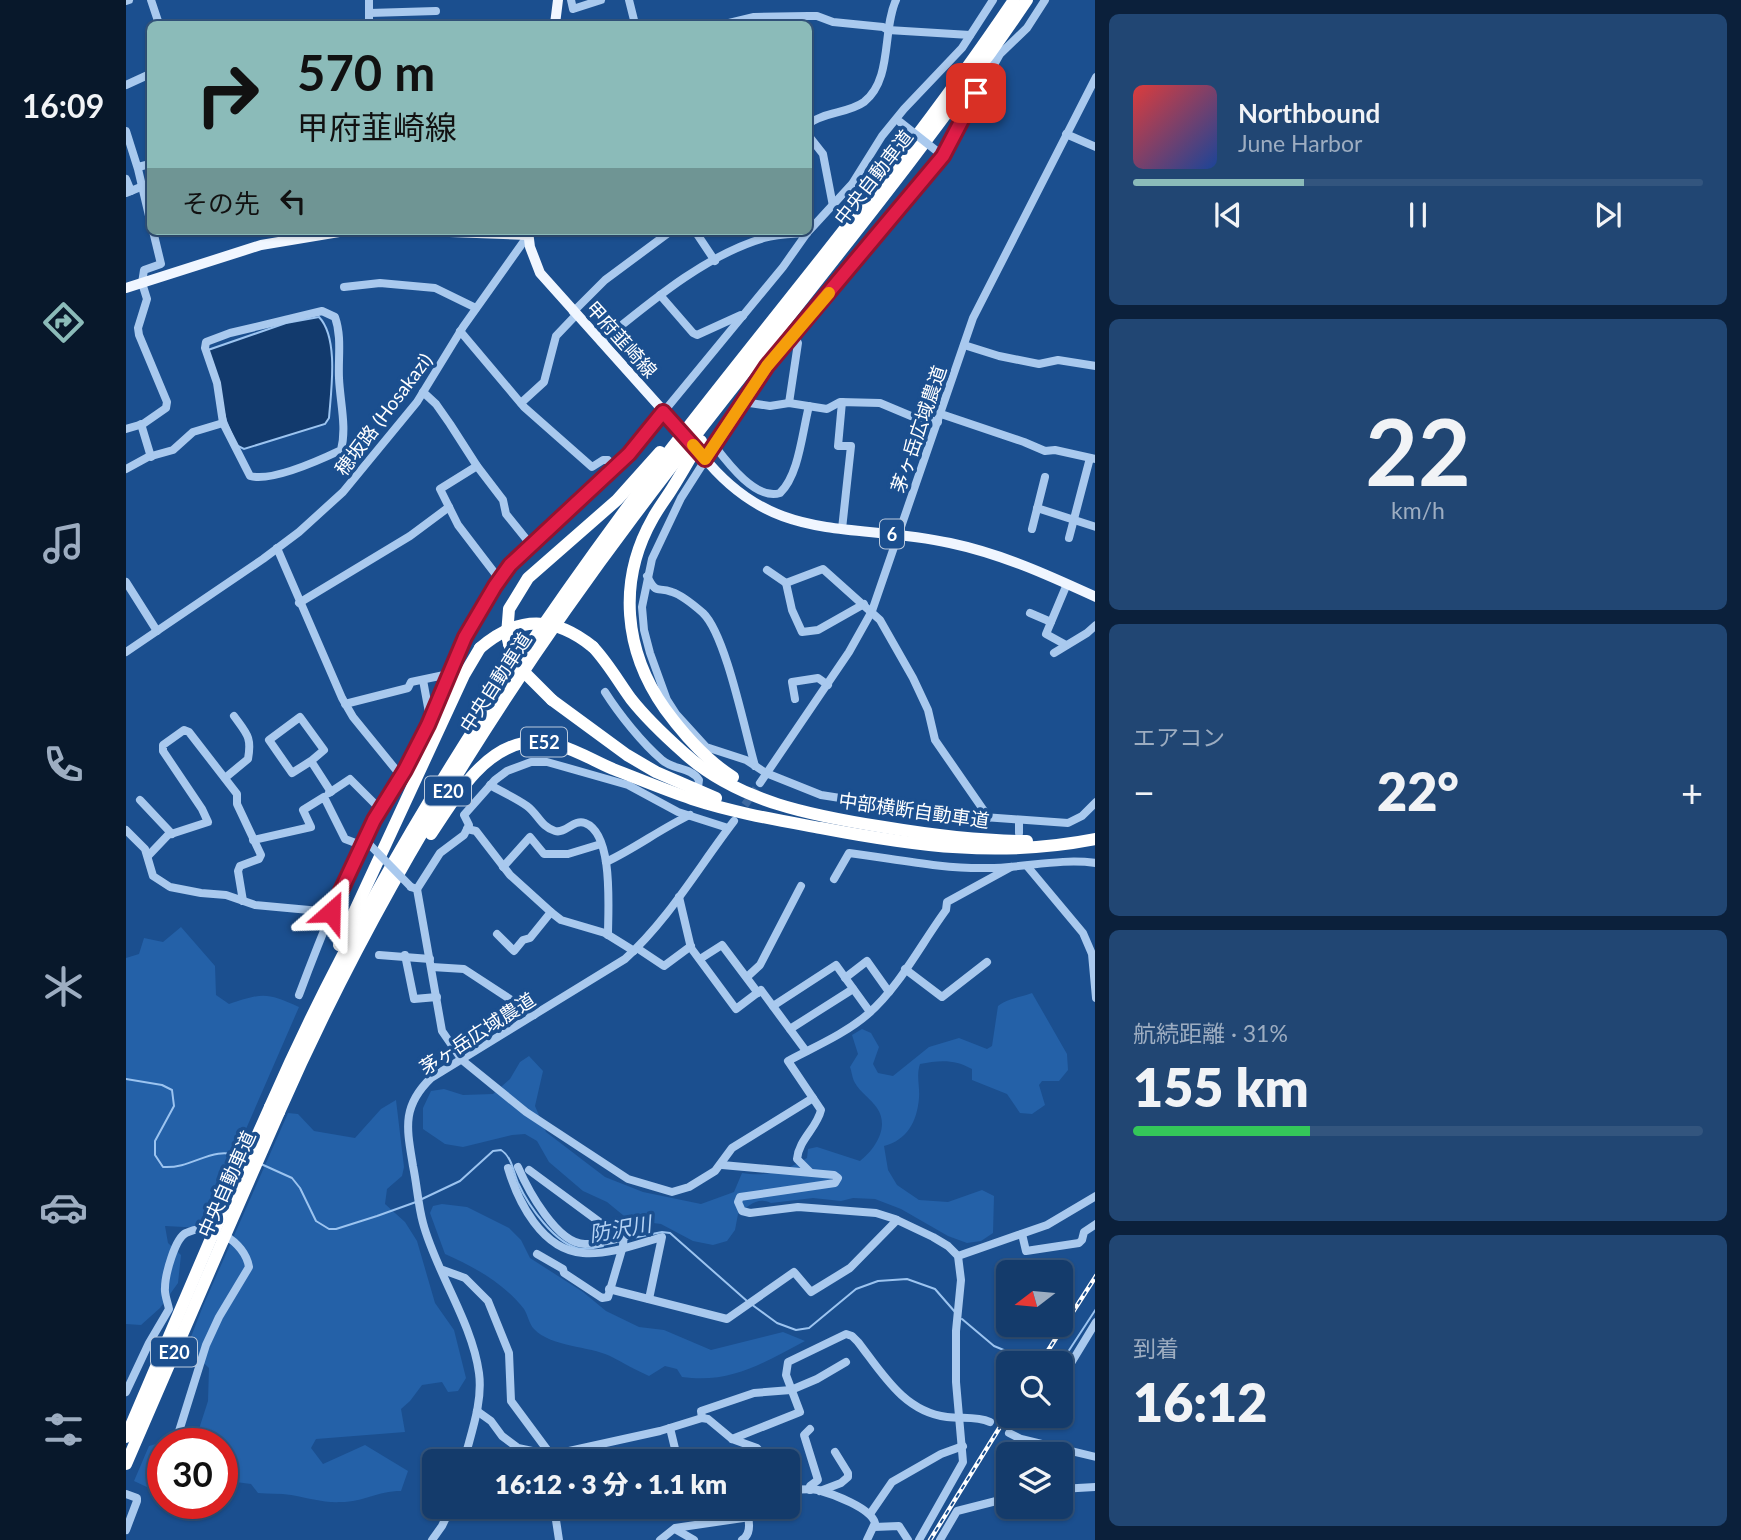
<!DOCTYPE html>
<html lang="ja">
<meta charset="utf-8">
<style>
body{margin:0;font-family:Lato,"Noto Sans JP",sans-serif;background:#214673;color:#f1f3f6;height:100vh;display:flex;flex-direction:column;font-size:26px;white-space:nowrap}
*{box-sizing:border-box;margin:0}
p{font-size:23px;color:#9dadc1}
.icon{flex:none;width:38px;height:38px;fill:none;stroke:currentColor;stroke-width:2;stroke-linecap:round;stroke-linejoin:round}
.map{position:relative;flex:1;overflow:hidden}
.sheet{display:flex;flex-direction:column;gap:14px;padding:14px;background:#0b203b;width:646px}
.sheet>*{flex:none}
.top-card{position:absolute;left:21px;top:21px;width:665px;height:214px;border-radius:10px;box-shadow:0 2px 5px #0004,0 0 0 2px #33557e;background:#8bbbb9;color:#111;overflow:hidden}
.needle{width:46px;rotate:254deg}
.tools{position:absolute;left:870px;top:1260px;display:grid;gap:14px}
.tools a{display:grid;place-items:center;width:77px;height:77px;border-radius:10px;background:#143b6b;box-shadow:0 2px 5px #0004,0 0 0 2px #33557e;font-size:35px}
.speed{position:absolute;left:21px;top:1428px;display:flex;gap:14px;font-size:35px;font-weight:700;text-align:center}
.speed>*{display:grid;place-content:center;width:91px;height:91px;border-radius:50%;background:#143b6b;box-shadow:0 2px 5px #0004,0 0 0 2px #33557e;line-height:1}
.speed .limit{border:10px solid #d22;background:#fff;color:#111}
.pin{position:absolute;display:grid;place-items:center;width:60px;height:60px;color:#fff;margin:-30px;border-radius:14px;box-shadow:0 4px 10px #0006}
.me{position:absolute;width:77px;margin:-38px;rotate:25deg;stroke-linejoin:round;filter:drop-shadow(0 0 5px #0008)}
.turn{display:flex;align-items:center;gap:24px;height:147px;padding:0 35px;font-size:32px}
.turn .icon{width:91px;height:91px;stroke-width:2.5}
.turn b{display:block;font-size:49px;line-height:60px}
.then{display:flex;align-items:center;height:66px;padding:0 35px;background:#0003;gap:14px;font-size:26px}
.big{font-size:52px;font-weight:800;line-height:1.1}
.sheet .tile{flex:1;display:flex;flex-direction:column;justify-content:center;gap:10px;min-width:0;padding:0 24px;border-radius:10px;background:#214673}
.sheet .dial{align-items:center;gap:0}
.dial b{font-size:91px;line-height:1}
.song{display:flex;align-items:center;gap:21px}
.cover{width:84px;height:84px;border-radius:10px;background:linear-gradient(135deg,hsl(0 70% 55%),hsl(220 70% 35%))}
.played{height:7px;border-radius:4px;background:linear-gradient(90deg,#8bbbb9 30%,#33557e 30%)}
.keys{display:flex;justify-content:space-around;direction:ltr}
.heat{display:flex;justify-content:space-between;align-items:center;font-size:38px;direction:ltr}
.charge{height:10px;border-radius:5px;background:linear-gradient(90deg,#34c759 31%,#33557e 0)}
.trip{position:absolute;left:296px;top:1449px;width:378px;height:70px;border-radius:10px;background:#143b6b;box-shadow:0 2px 5px #0004,0 0 0 2px #33557e;font-weight:800;line-height:70px;text-align:center}
main{display:flex;flex:1;min-height:0}
.dock{display:flex;flex-direction:column;width:126px;justify-content:space-around;align-items:center;background:#08182b;color:#9dadc1}
.dock .icon{width:49px;height:49px}
.dock .active{color:#8bbbb9}
.dock b{font-size:32px;color:#f1f3f6}
.map>svg:first-child{display:block}
.green{fill:#2461a8}
.water{fill:#123a6d;stroke:#9cc4f0;stroke-width:2}
.lines{fill:none;stroke-linecap:round;stroke-linejoin:round}
.stream{stroke:#9cc4f0;stroke-width:2}
.minor-tunnel{stroke:#3d69a0;stroke-width:8;stroke-dasharray:8 4;stroke-linecap:butt}
.minor{stroke:#a9c9ee;stroke-width:8}
.major{stroke:#f0f6ff;stroke-width:10}
.highway{stroke:#fff;stroke-width:12}
.rail-casing{stroke:#fff;stroke-width:4.5}
.rail{stroke:#1b4f8f;stroke-width:2;stroke-dasharray:5;stroke-linecap:butt}
.minor-bridge{stroke:#a9c9ee;stroke-width:8}
.major-bridge{stroke:#f0f6ff;stroke-width:10}
.highway-bridge{stroke:#fff;stroke-width:12}
.route-casing{stroke:#92132f;stroke-width:18}
.route{stroke:#e11d48;stroke-width:12}
.slow{stroke:#f59e0b;stroke-width:12}
.labels{text-anchor:middle;dominant-baseline:central;stroke-width:7;stroke-linejoin:round;paint-order:stroke}
.shield{fill:#1b4f8f;stroke:#bbcadd;stroke-width:2}
.shield-label{font-size:18px;font-weight:bold;fill:#fff}
.street-label{font-size:19px;fill:#fff;stroke:#1b4f8f}
.water-label{font-size:21px;font-style:italic;fill:#b5d3f5;stroke:#1b4f8f}
</style>
<main>
<nav class="dock">
<b>16:09</b>
<svg class="icon active" aria-label="directions" viewBox="0 0 24 24"><path d="M12 3l9 9-9 9-9-9zM9 14v-3h6M13 9l2 2-2 2"/></svg>
<svg class="icon" aria-label="music" viewBox="0 0 24 24"><path d="M9 18V5l10-2v13"/><circle cx="6" cy="18" r="3"/><circle cx="16" cy="16" r="3"/></svg>
<svg class="icon" aria-label="phone" viewBox="0 0 24 24"><path d="M5 4h4l2 5-3 2q2 4 5 5l2-3 5 2v4C11 20 4 13 5 4z"/></svg>
<svg class="icon" aria-label="climate" viewBox="0 0 24 24"><path d="M12 3v18M4 7l16 10M4 17L20 7"/></svg>
<svg class="icon" aria-label="car" viewBox="0 0 24 24"><path d="M5 17H2v-5l4-1 3-4h7l3 4 3 1v5h-3M9 17h6M6 11h13"/><circle cx="7" cy="17" r="2"/><circle cx="17" cy="17" r="2"/></svg>
<svg class="icon" aria-label="filters" viewBox="0 0 24 24"><path d="M4 7h16M4 17h16"/><circle cx="9" cy="7" r="2"/><circle cx="15" cy="17" r="2"/></svg>
</nav>
<div class="map">
<svg width="970" height="1540" viewBox="0 0 970 1540">
<rect width="100%" height="100%" fill="#1b4f8f"/>
<g class="green">
<path d="M55 927 89 966 90 995 103 1004C137 993 140 992 173 1007L77 1228 39 1226 42 1243 55 1255 52 1283 34 1308 15 1325 0 1324V958L13 954 18 938 37 942Z"/>
<path d="M906 993 941 1054 942 1070 933 1081H916L913 1085 919 1105 906 1114 894 1113 881 1094 846 1080V1069C829 1059 813 1060 794 1064 790 1076 794 1086 793 1098 791 1122 781 1140 758 1146L762 1170 771 1185 793 1200 822 1202 856 1190 868 1196 867 1233 855 1241 841 1243 822 1236 775 1209 749 1199 727 1198 715 1201 687 1198 645 1203C632 1196 622 1206 612 1214L609 1230 601 1241 587 1245 567 1241 535 1224 503 1220 481 1202 457 1191 423 1162 411 1141 399 1134 386 1135 337 1147 319 1144 297 1129V1108L305 1091 318 1089 337 1095 367 1094 384 1079 394 1062 403 1056 417 1071 409 1106 420 1132 479 1177 517 1192 575 1204 608 1192 616 1173C641 1177 659 1171 681 1158L682 1149 691 1147 734 1161C749 1149 764 1127 751 1108 745 1099 734 1092 729 1083 726 1078 726 1072 724 1067L732 1054 726 1035 736 1029 745 1033 753 1047 747 1064 752 1073 767 1076 803 1047 833 1038 861 1049 866 1046 872 1006C883 998 893 998 906 993Z"/>
<path d="M270 1100 278 1167 276 1176 261 1189 259 1204 279 1222 291 1241 309 1303 328 1330 340 1378 332 1391 322 1392 316 1382 296 1385 284 1401 275 1409 279 1432 190 1439 185 1448 197 1464 239 1445 282 1471 275 1491C251 1491 238 1502 215 1502 198 1503 182 1498 165 1495 154 1493 143 1494 132 1493L125 1484 110 1482 103 1487 96 1486V1444H37V1487L23 1488 8 1481 23 1446 72 1432 82 1401 83 1368 61 1347 77 1306 162 1113 172 1114 188 1131 229 1138 255 1109Z"/>
<path d="M316 1204 341 1207 383 1228 395 1240 404 1258 457 1292 480 1311 513 1327 538 1330 585 1350 657 1332 679 1341C637 1363 605 1384 556 1377L551 1369 539 1366 523 1376C509 1370 498 1363 484 1356 463 1346 425 1347 408 1329 403 1324 402 1315 398 1309 379 1284 347 1266 319 1254L304 1213 307 1206Z"/>
</g>
<path class="water" d="M193 317C213 338 205 391 203 418L199 424 118 449 110 445 100 421 82 350 160 323Z"/>
<g class="lines">
<g class="stream">
<path d="M0 1079 36 1085 46 1090 48 1106 29 1141V1155L37 1167C69 1169 84 1144 117 1157"/>
<path d="M135 1164 166 1178 174 1188 190 1221 203 1229H210L251 1216 290 1202"/>
<path d="M296 1199 334 1181 367 1151 375 1150C386 1157 387 1171 392 1183 402 1205 429 1245 455 1249 462 1249 470 1248 477 1246"/>
<path d="M502 1239 536 1232 544 1233 621 1301"/>
<path d="M625 1304 651 1323 670 1330 683 1328 730 1289 752 1281 781 1279 809 1289 829 1312"/>
<path d="M836 1319 868 1346 907 1362"/>
<path d="M924 1361 938 1358 970 1309"/>
</g>
<path class="minor-tunnel" d="M612 815 634 783"/>
<g class="minor">
<path d="M25 0 33 24"/>
<path d="M445 0 447 9 475 0"/>
<path d="M503 0 509 24"/>
<path d="M919 0 901 28 874 54 817 156 641 366 615 404 555 498 526 559 516 607 518 630 524 653 541 700 550 714 580 747 620 760 640 773 695 795 816 814 942 823 956 816 970 802"/>
<path d="M0 1 3 0"/>
<path d="M243 13 310 11"/>
<path d="M243 24V0"/>
<path d="M541 24 603 23 628 17 682 16H691L707 22 757 27 762 30 844 35"/>
<path d="M0 85 24 74"/>
<path d="M682 124C698 112 723 113 738 102 767 79 756 30 770 0"/>
<path d="M0 131 12 169 24 220"/>
<path d="M940 134 970 147"/>
<path d="M682 135 697 154 707 206"/>
<path d="M12 167 24 164"/>
<path d="M0 179 5 191"/>
<path d="M0 193 17 186"/>
<path d="M569 231 589 261"/>
<path d="M218 287 254 283 309 288 350 308"/>
<path d="M534 295 567 333 571 335 615 315 617 316"/>
<path d="M196 311 209 317C216 337 212 357 213 378 214 402 221 427 215 450 194 460 146 482 124 476L97 423 91 383 79 348 80 342 104 333Z"/>
<path d="M447 312 479 280 545 231"/>
<path d="M334 331 398 407 466 467 477 460H482L488 467"/>
<path d="M475 342C522 304 579 255 638 238 651 234 668 234 681 233"/>
<path d="M838 345 873 356 913 364 932 360 970 366"/>
<path d="M297 392 310 404 324 424 351 466 377 500 380 514 405 545"/>
<path d="M617 402 644 406 663 403 701 409 714 402 754 403 785 416 812 422"/>
<path d="M716 402 712 446H725L716 529"/>
<path d="M395 403 418 382 430 336 450 315"/>
<path d="M663 403 672 343 668 335"/>
<path d="M815 414 898 442 919 451 929 450 970 459"/>
<path d="M15 424 25 457"/>
<path d="M0 429 17 424 40 408 41 402 13 335 12 328 21 299 16 283 18 270 35 264 27 231"/>
<path d="M588 445C601 462 630 501 654 493 673 475 676 433 683 406"/>
<path d="M351 466 314 489 332 525 374 580"/>
<path d="M0 469 22 457 47 450 67 432 97 423"/>
<path d="M911 508 970 527"/>
<path d="M906 529 919 477"/>
<path d="M943 538 964 458"/>
<path d="M151 548 216 698 227 717 275 776"/>
<path d="M641 570 660 583 697 569 754 620 787 678 802 710 809 740 863 818"/>
<path d="M521 576C531 596 531 586 546 592 556 595 569 606 577 613 600 635 619 732 629 766"/>
<path d="M0 582 31 631"/>
<path d="M660 583 666 610 676 632 692 630 738 604"/>
<path d="M173 603 284 536 323 507"/>
<path d="M904 613 925 622"/>
<path d="M940 645 920 634 941 584"/>
<path d="M0 652 137 559 173 532 217 492 291 402 337 327 403 234"/>
<path d="M928 653 961 633 970 625"/>
<path d="M297 680 304 718"/>
<path d="M479 692C493 714 516 743 536 760 547 770 565 767 573 780L572 787"/>
<path d="M669 699 666 682 692 678 702 685"/>
<path d="M219 704 282 688 285 682 323 674"/>
<path d="M185 761 198 750 174 717 143 740 166 773 185 761 205 792"/>
<path d="M99 778 122 759C126 737 121 734 108 716"/>
<path d="M634 783 723 652 746 611 847 318 970 77"/>
<path d="M364 785C376 792 390 798 401 806 412 814 415 827 429 831 440 834 447 819 459 823 488 834 482 909 482 935"/>
<path d="M203 793 224 779 254 809"/>
<path d="M14 800 46 834"/>
<path d="M341 829 350 831 384 875 426 913 435 920 479 933 508 951"/>
<path d="M0 830 19 849 27 876 44 887 75 893 100 895 129 905 205 912"/>
<path d="M893 833V820"/>
<path d="M127 840 185 827 177 810 198 797 219 839 235 845"/>
<path d="M22 856 42 835 82 822 76 809 37 751V745L58 730 63 732 111 794V804L135 855 133 859 114 866 112 871 117 901"/>
<path d="M480 862C510 848 534 829 564 815"/>
<path d="M901 866 957 933 966 954 970 998"/>
<path d="M377 867 404 837 418 854H442L475 844"/>
<path d="M708 879 723 853C770 859 815 869 862 868 898 868 933 858 970 863"/>
<path d="M285 887 291 889 316 1031 336 1060 400 1112 502 1179 546 1192 563 1187 589 1171 606 1148 687 1098"/>
<path d="M291 889 314 853 338 835 343 825 338 815 369 780 381 771 405 762H421L502 785 552 812 602 828"/>
<path d="M553 897 565 948 610 1009 635 990 680 1051"/>
<path d="M371 934 388 951 397 940 404 938 425 912"/>
<path d="M511 948 538 966 565 946"/>
<path d="M253 955 304 959"/>
<path d="M279 955 288 999 311 997"/>
<path d="M574 959 596 945 632 993"/>
<path d="M306 967 338 969 393 1005 401 1007 408 1015"/>
<path d="M779 969 816 997 861 962"/>
<path d="M621 977 634 965 675 886"/>
<path d="M719 978 741 961 763 992"/>
<path d="M173 995C195 936 218 879 246 823 263 790 286 760 302 726 315 697 325 666 339 637 352 612 368 588 384 565L503 454 657 267 681 233 726 184 756 136 778 109 836 48 867 0"/>
<path d="M647 1006 710 965 744 1012"/>
<path d="M664 1029 727 989"/>
<path d="M596 1165 708 1175 712 1178 709 1183 614 1197 612 1202 616 1211 624 1213 672 1207 750 1213 769 1219 807 1237 822 1246 832 1256 835 1280 830 1331V1382L837 1462 793 1540"/>
<path d="M392 1167C402 1190 431 1244 459 1244 471 1244 487 1240 498 1237"/>
<path d="M382 1168C392 1202 416 1250 457 1253 484 1255 511 1244 536 1237L523 1299"/>
<path d="M403 1170 483 1229 498 1231 497 1246 482 1297 476 1298 438 1273 437 1269 411 1254"/>
<path d="M684 1172 671 1159C673 1139 691 1128 695 1110L662 1061C688 1047 719 1034 742 1014 774 986 795 944 820 910L821 902 885 867"/>
<path d="M896 1234 900 1251 953 1243 956 1240 958 1232 970 1224"/>
<path d="M832 1256 921 1225 970 1196"/>
<path d="M317 1270 339 1278 362 1301 383 1353 385 1401 425 1455 427 1461"/>
<path d="M483 1289 601 1319 668 1272 685 1292 724 1268 771 1220"/>
<path d="M936 1378 970 1322"/>
<path d="M0 1392 23 1343 43 1309C42 1303 38 1294 39 1288 39 1275 49 1238 60 1233 85 1220 119 1242 123 1267L93 1317 80 1345 49 1444"/>
<path d="M351 1411 365 1421 376 1436 392 1448 425 1455 534 1431 576 1418 582 1419 606 1439 631 1448 642 1461"/>
<path d="M576 1418 575 1411 628 1393 665 1390 691 1379 720 1362"/>
<path d="M544 1428 552 1461"/>
<path d="M883 1433 895 1439 970 1457"/>
<path d="M606 1439 674 1412 660 1375 662 1362 720 1334 726 1336 732 1342C756 1373 778 1412 821 1417 836 1419 850 1416 864 1422"/>
<path d="M338 1461C345 1433 357 1402 353 1373 346 1322 310 1272 297 1223 292 1205 291 1185 287 1166 281 1129 275 1107 305 1078L499 959C543 919 572 868 608 821"/>
<path d="M34 1483 37 1476"/>
<path d="M662 1488 664 1490C673 1490 684 1488 692 1490 707 1494 745 1508 749 1523L741 1540"/>
<path d="M934 1489 970 1487"/>
<path d="M684 1490V1486L692 1480 678 1435 684 1429"/>
<path d="M694 1491 715 1483 722 1477V1473L709 1452"/>
<path d="M0 1494 11 1498V1501L0 1530"/>
<path d="M428 1507 433 1540"/>
<path d="M744 1514 766 1482 815 1454 837 1446"/>
<path d="M748 1527 773 1526 782 1540"/>
<path d="M549 1529 568 1540"/>
<path d="M306 1540 316 1526 325 1507"/>
<path d="M534 1540 549 1528 624 1517 638 1507"/>
<path d="M616 1540C624 1535 624 1526 622 1517"/>
<path d="M814 1540 831 1511 882 1498"/>
</g>
<g class="major">
<path d="M429 24 432 0"/>
<path d="M297 231 402 235"/>
<path d="M402 231 404 247 414 273 542 416"/>
<path d="M0 288 135 245 219 231"/>
<path d="M576 455C649 547 725 521 824 543 876 554 922 575 970 597"/>
</g>
<g class="highway">
<path d="M575 441C565 456 557 471 547 487 541 497 533 507 527 518 491 581 498 651 539 709 558 735 580 760 607 777"/>
<path d="M383 644 381 635 383 609 402 578 491 500 534 452"/>
<path d="M467 647C482 663 492 681 505 699 520 718 539 736 557 752 611 802 688 816 758 827 806 835 852 841 901 841"/>
<path d="M426 700 501 755 530 772 590 798"/>
<path d="M305 834C328 800 354 752 397 743 429 736 459 757 487 769 513 779 539 790 566 799 609 813 652 820 695 828 789 846 874 858 970 839"/>
<path d="M213 945 338 675 354 648"/>
<path d="M144 1107C247 871 389 654 545 449 660 300 783 156 888 0"/>
<path d="M153 1112C246 900 369 701 508 516 637 343 780 179 901 0"/>
<path d="M0 1437 86 1236"/>
<path d="M0 1464 97 1240"/>
</g>
<defs>
<g id="rail">
<path d="M914 1363 970 1276"/>
<path d="M804 1540 882 1414"/>
</g>
</defs>
<use href="#rail" class="rail-casing"/>
<use href="#rail" class="rail"/>
<g class="minor-bridge">
<path d="M774 122 812 152"/>
<path d="M242 843 285 887"/>
</g>
<path class="major-bridge" d="M542 416 576 455"/>
<g class="highway-bridge">
<path d="M383 644 393 667 426 700"/>
<path d="M354 648C392 615 429 616 467 647"/>
<path d="M86 1236 144 1107"/>
<path d="M97 1240 153 1112"/>
</g>
</g>
<g class="lines">
<defs>
<path id="route" d="M205 912 248 820 279 770 302 725 339 637 369 586 384 565 503 454 537 412 579 459 641 366 817 156 850 93"/>
</defs>
<use href="#route" class="route-casing"/>
<use href="#route" class="route"/>
<path class="slow" d="M567 445 579 459 641 366 703 293"/>
</g>
<g class="labels">
<g class="shield">
<rect x="754" y="519.5" width="24" height="29" rx="5"/>
<rect x="395" y="727.5" width="46" height="29" rx="5"/>
<rect x="299" y="776.5" width="46" height="29" rx="5"/>
<rect x="25" y="1337.5" width="46" height="29" rx="5"/>
</g>
<g class="shield-label">
<text x="766" y="534">6</text>
<text x="418" y="742">E52</text>
<text x="322" y="791">E20</text>
<text x="48" y="1352">E20</text>
</g>
<g class="street-label">
<text transform="translate(747 177) rotate(-52)">中央自動車道</text>
<text transform="translate(496 339) rotate(48)">甲府韮崎線</text>
<text transform="translate(257 414) rotate(-53)">穂坂路 (Hosakazi)</text>
<text transform="translate(792 429) rotate(-71)">茅ヶ岳広域農道</text>
<text transform="translate(369 682) rotate(-57)">中央自動車道</text>
<text transform="translate(788 810) rotate(8)">中部横断自動車道</text>
<text transform="translate(351 1033) rotate(-33)">茅ヶ岳広域農道</text>
<text transform="translate(100 1184) rotate(-66)">中央自動車道</text>
</g>
<g class="water-label">
<text transform="translate(494 1228) rotate(-10)">防沢川</text>
</g>
</g>
</svg>
<div class="tools">
<a><svg class="needle" viewBox="-14 -14 28 28"><path d="M0-13l5 13h-10z" fill="#e53935"/><path d="M0 13l5-13h-10z" fill="#9dadc1"/></svg></a>
<a><svg class="icon" aria-label="search" viewBox="0 0 24 24"><circle cx="10" cy="10" r="6"/><path d="M15 15l6 6"/></svg></a>
<a><svg class="icon" aria-label="layers" viewBox="0 0 24 24"><path d="M12 4l9 5-9 5-9-5zM3 14l9 5 9-5"/></svg></a>
</div>
<div class="speed"><div class="limit">30</div></div>
<div class="pin" style="left:850px;top:93px;background:#d93025"><svg class="icon" aria-label="arrive" viewBox="0 0 24 24"><path d="M6 21V4h12l-3 4 3 4H6"/></svg></div>
<svg class="me" style="left:205px;top:912px" viewBox="-20 -20 40 40"><path d="M0-17L14 15 0 8-14 15z" fill="#e11d48" stroke="#fff" stroke-width="4"/></svg>
<div class="trip">16:12 · 3 分 · 1.1 km</div>
<div class="top-card">
<div class="turn"><svg class="icon" aria-label="right" viewBox="0 0 24 24"><path d="M7 20v-9h11M14 6l5 5-5 5"/></svg><div><b>570 m</b>甲府韮崎線</div></div>
<div class="then">その先<svg class="icon" aria-label="left" viewBox="0 0 24 24"><path d="M17 20v-9H6M10 6l-5 5 5 5"/></svg></div>
</div>
</div>
<section class="sheet">
<div class="tile">
<div class="song"><i class="cover"></i><div><b>Northbound</b><p>June Harbor</p></div></div>
<div class="played"></div>
<div class="keys"><svg class="icon" aria-label="previous" viewBox="0 0 24 24"><path d="M18 5L8 12l10 7zM5 5v14"/></svg><svg class="icon" aria-label="pause" viewBox="0 0 24 24"><path d="M8 5v14M16 5v14"/></svg><svg class="icon" aria-label="next" viewBox="0 0 24 24"><path d="M6 5l10 7-10 7zM19 5v14"/></svg></div>
</div>
<div class="tile dial"><b>22</b><p>km/h</p></div>
<div class="tile"><p>エアコン</p>
<div class="heat"><a>−</a><b class="big">22°</b><a>+</a></div>
</div>
<div class="tile"><p>航続距離 · 31%</p><b class="big">155 km</b><div class="charge"></div></div>
<div class="tile"><p>到着</p><b class="big">16:12</b></div>
</section>
</main>
